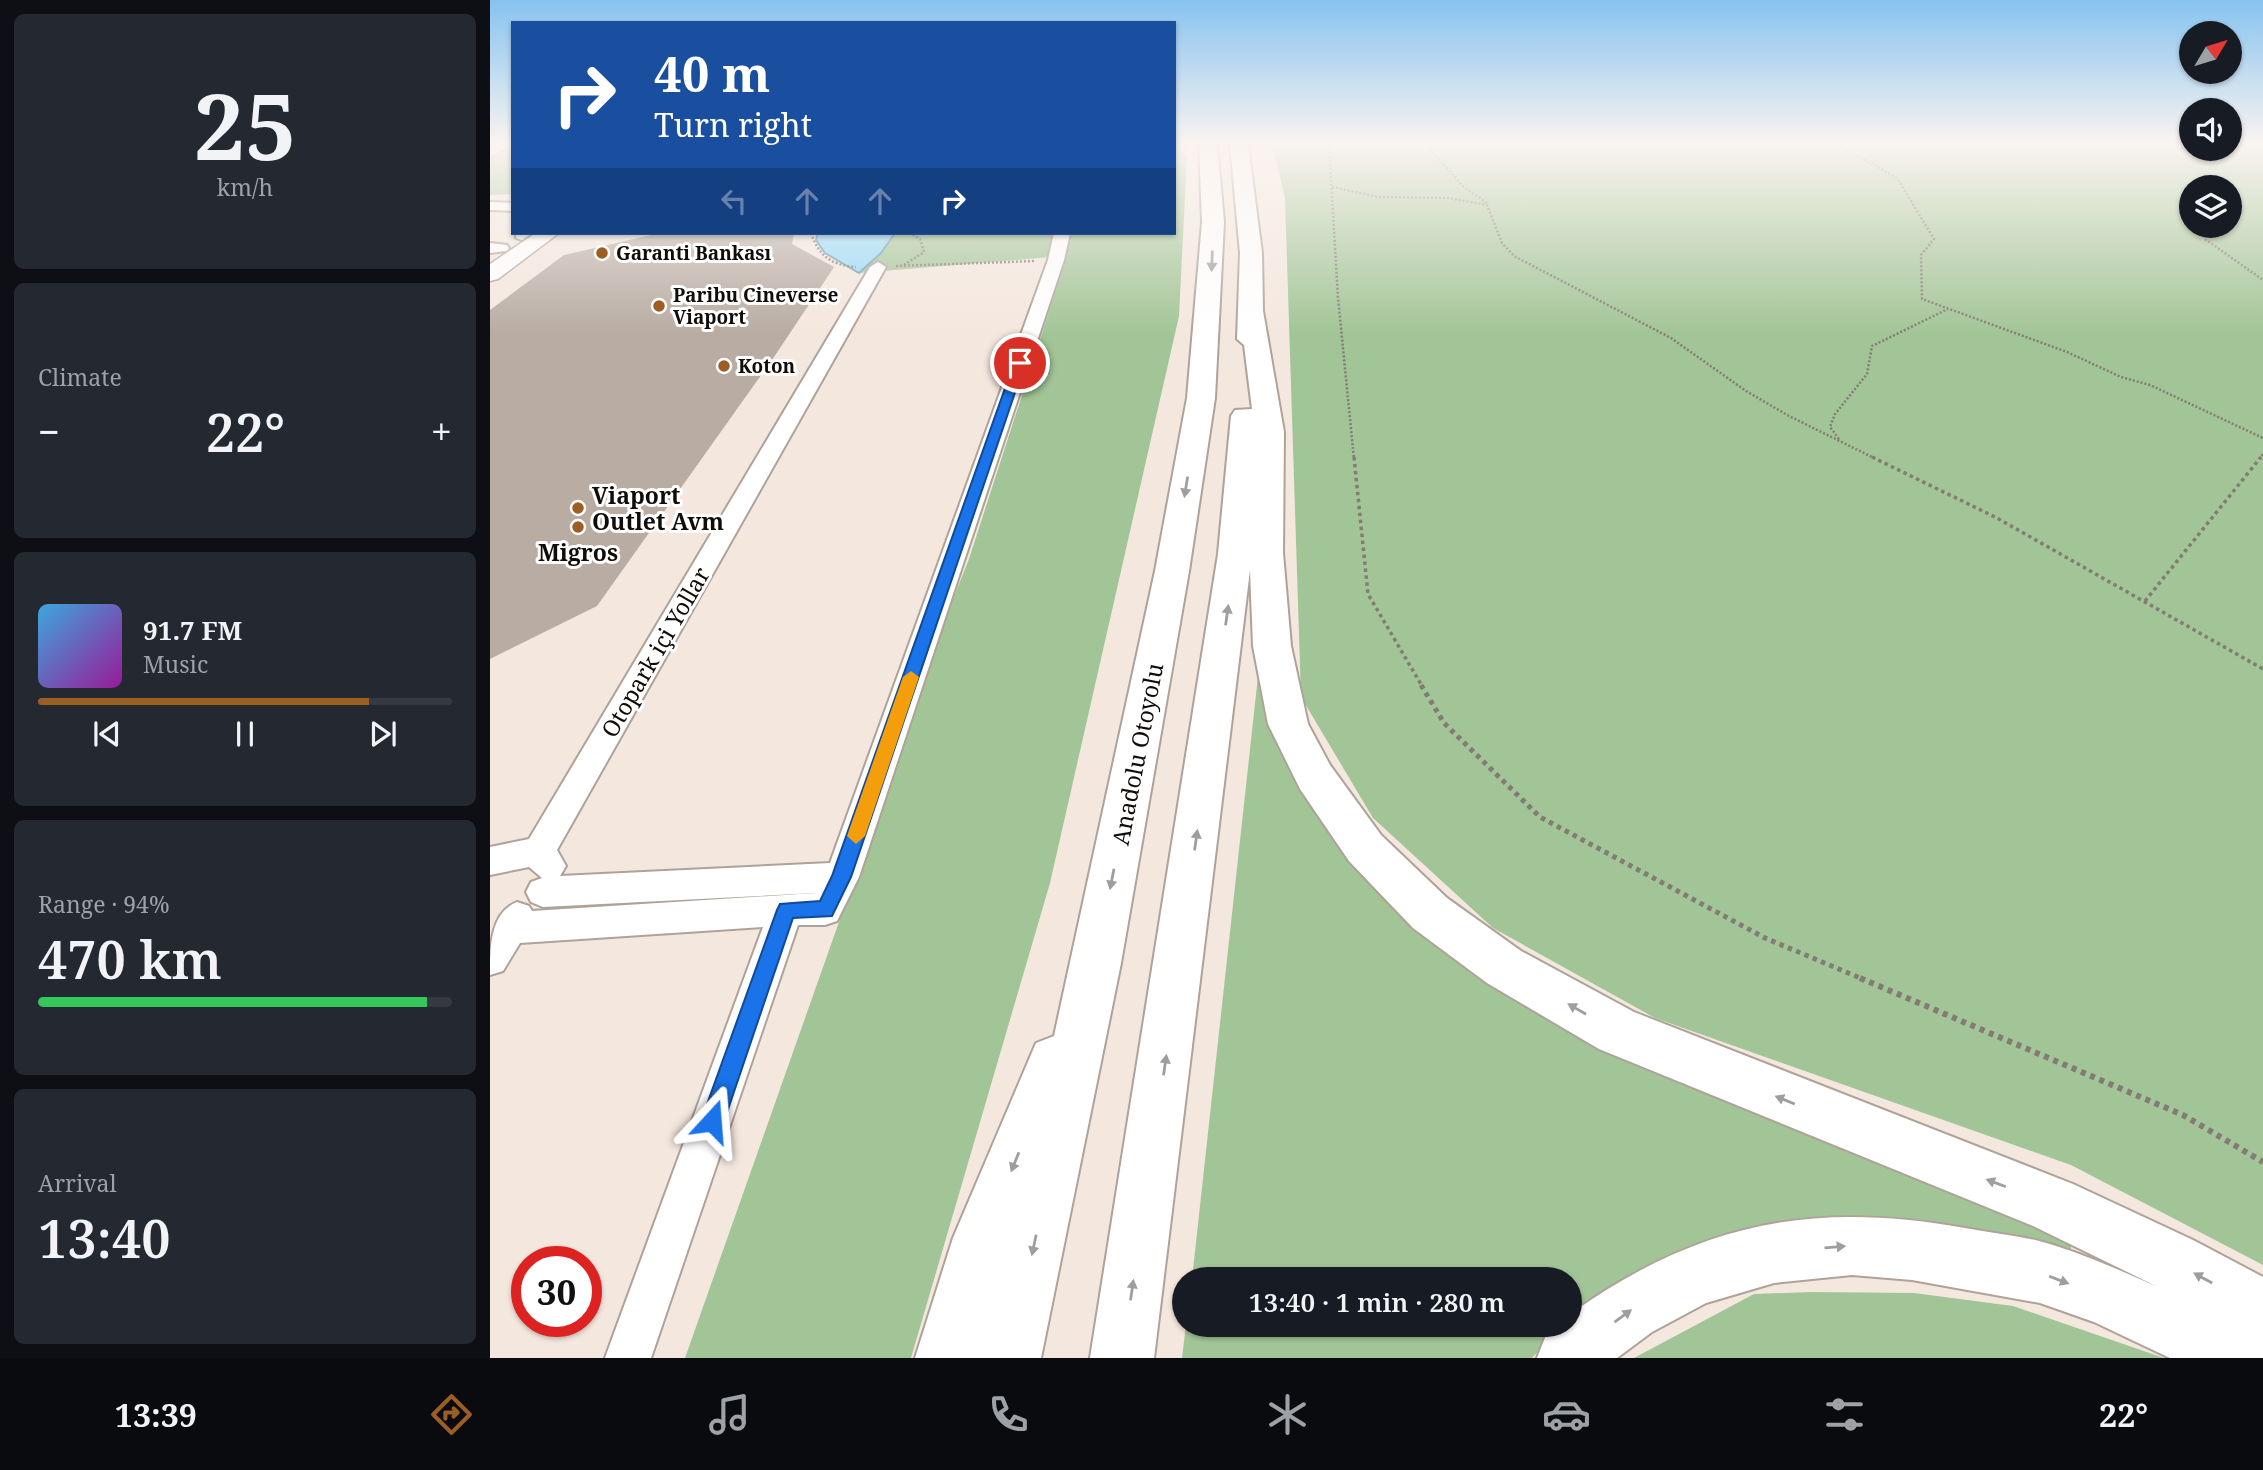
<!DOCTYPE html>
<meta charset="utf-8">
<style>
body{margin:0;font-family:"Noto Serif",serif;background:#242831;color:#f1f3f6;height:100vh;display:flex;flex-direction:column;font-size:26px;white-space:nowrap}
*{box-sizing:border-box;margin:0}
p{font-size:23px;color:#9ea1a6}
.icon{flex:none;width:38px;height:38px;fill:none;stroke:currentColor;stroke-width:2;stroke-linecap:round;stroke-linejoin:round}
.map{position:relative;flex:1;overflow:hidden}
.drawer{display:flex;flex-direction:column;gap:14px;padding:14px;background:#0d0f14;width:490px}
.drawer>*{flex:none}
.guide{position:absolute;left:21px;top:21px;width:665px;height:214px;border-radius:0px;box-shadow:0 2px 5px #0004;background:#1a4fa0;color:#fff;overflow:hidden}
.needle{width:46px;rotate:52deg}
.controls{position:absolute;left:1689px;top:21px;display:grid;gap:14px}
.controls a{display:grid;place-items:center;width:63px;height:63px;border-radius:50%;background:#171b24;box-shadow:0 2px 5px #0004;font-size:35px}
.speed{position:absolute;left:21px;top:1246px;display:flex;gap:14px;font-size:35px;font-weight:700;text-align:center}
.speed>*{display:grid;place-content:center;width:91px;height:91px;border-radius:50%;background:#171b24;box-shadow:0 2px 5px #0004;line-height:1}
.speed .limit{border:10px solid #d22;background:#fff;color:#111}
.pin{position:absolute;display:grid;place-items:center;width:60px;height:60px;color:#fff;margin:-30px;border:4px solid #fff;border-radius:50%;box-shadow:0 2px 7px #0007}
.me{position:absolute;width:77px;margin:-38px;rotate:19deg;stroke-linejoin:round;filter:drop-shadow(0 0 5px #0008)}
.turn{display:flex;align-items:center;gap:24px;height:147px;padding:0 28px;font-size:32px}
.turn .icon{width:91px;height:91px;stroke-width:2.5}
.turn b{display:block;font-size:49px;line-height:60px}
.lanes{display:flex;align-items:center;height:66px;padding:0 28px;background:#0003;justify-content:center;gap:35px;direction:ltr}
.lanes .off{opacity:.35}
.big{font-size:52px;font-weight:600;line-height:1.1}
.drawer .card{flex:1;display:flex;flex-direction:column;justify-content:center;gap:10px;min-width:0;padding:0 24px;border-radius:10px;background:#242831}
.drawer .dial{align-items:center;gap:0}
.dial b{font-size:91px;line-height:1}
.song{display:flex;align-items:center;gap:21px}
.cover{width:84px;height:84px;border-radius:10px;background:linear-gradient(135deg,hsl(200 70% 55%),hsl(300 70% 35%))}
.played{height:7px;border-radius:4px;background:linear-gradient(90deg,#9c5e23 80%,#363941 80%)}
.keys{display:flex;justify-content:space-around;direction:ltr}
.heat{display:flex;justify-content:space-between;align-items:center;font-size:38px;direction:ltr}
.charge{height:10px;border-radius:5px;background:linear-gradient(90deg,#34c759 94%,#363941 0)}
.trip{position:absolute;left:682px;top:1267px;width:410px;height:70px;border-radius:35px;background:#171b24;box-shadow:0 2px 5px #0004;font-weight:600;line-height:70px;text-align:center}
.tabs{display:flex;height:112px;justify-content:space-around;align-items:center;background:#090b0e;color:#9ea1a6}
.tabs .icon{width:49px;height:49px}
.tabs .current{color:#9c5e23}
.tabs b{font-size:32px;color:#f1f3f6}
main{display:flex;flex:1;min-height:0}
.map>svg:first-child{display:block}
.green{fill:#a2c597;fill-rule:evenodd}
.water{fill:#95dafb;stroke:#6d9cb2;stroke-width:2}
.building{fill:#b8aca3}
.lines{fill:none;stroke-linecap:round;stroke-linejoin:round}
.minor-casing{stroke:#aea299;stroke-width:4}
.major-casing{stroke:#aea299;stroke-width:3}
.highway-casing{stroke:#aea299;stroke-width:4}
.path-far3{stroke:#847b75;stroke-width:2.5;stroke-dasharray:2 2;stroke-linecap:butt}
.path-far2{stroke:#847b75;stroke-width:3.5;stroke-dasharray:3.5 3.5;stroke-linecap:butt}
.path-far1{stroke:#847b75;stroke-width:5;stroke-dasharray:4.5 4.5;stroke-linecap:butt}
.path{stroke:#847b75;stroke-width:6;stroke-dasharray:5 5;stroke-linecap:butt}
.minor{fill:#fff;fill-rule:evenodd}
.major{fill:#fff;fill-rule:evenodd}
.highway{fill:#fff;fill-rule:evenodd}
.oneway{fill:#9f9e9d}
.route{fill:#1a73e8;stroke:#114b97;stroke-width:2}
.slow{fill:#f59e0b}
.poi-dot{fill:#9c5e23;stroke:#fff;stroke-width:2.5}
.labels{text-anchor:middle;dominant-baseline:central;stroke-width:6;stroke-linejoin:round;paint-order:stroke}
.far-poi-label{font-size:19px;font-weight:bold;fill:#100c09;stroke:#fff;text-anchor:start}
.poi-label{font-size:23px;font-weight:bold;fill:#100c09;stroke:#fff;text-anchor:start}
.street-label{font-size:23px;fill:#100c09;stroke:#fff}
</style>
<main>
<section class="drawer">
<div class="card dial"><b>25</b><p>km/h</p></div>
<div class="card"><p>Climate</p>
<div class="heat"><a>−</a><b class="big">22°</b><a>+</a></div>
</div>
<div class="card">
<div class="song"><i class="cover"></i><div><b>91.7 FM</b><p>Music</p></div></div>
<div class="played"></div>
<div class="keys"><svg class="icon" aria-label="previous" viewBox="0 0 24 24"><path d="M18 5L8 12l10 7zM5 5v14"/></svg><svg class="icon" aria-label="pause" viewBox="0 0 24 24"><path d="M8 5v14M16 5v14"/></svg><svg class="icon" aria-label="next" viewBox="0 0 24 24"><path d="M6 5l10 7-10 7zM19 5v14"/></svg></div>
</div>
<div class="card"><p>Range · 94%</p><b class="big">470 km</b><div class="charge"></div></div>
<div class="card"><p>Arrival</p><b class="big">13:40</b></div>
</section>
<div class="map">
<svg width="1773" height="1358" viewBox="0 0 1773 1358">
<rect width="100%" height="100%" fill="#f4e7de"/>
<g class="green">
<path d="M684 144H696L697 156 689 316 560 883 421 1358H195L350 919 372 826 479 559 576 259 581 233H684Z"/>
<path d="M782 144H1701V149H1740V144H1773V1265L1581 1165 1165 1018 1003 928 883 818 811 697 795 198ZM1701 187H1740V226H1701Z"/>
<path d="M23 145V194L0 195V156Z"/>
<path d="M329 233H565L561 257 369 273 326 240Z"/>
<path d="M771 649 879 874 1542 1222 1581 1243V1250L1203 1252 1094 1305 1080 1319V1279H702Z"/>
<path d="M1322 1292 1424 1293 1523 1306 1674 1358H1144L1264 1294Z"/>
<path d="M696 1325H1074L1042 1358H692Z"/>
</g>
<path class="water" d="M328 233H405L391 253 369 273 335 253 326 240Z"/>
<path class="building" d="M170 233H304L302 244 344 267 284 357 107 606 0 659V310L74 255Z"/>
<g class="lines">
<defs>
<g id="minor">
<path d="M6 144H23V145L0 156V147Z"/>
<path d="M0 202 23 203V211L0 210Z"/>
<path d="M26 233H42L32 240 26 238Z"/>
<path d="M564 233H580L574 260 369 877 347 921 335 925H308L161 1358H115L273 927 30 943 13 971 0 975C0 947 0 913 27 902L39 906 42 911 326 893 53 907 41 902 36 892 41 882 52 878 39 867 0 875V847L39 839 380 267 388 262 396 267 67 850 76 866 70 876 340 863 558 260Z"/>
<path d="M0 243 17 245 19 248 17 251 0 253Z"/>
</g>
<path id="major" d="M46 233H69L8 279 0 281V264Z"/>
<g id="highway">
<path d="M709 144H727L734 222 725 398 699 571 631 963 551 1358H425L463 1238 546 1043 564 1036 665 571 697 398 712 222Z"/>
<path d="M740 144H758L772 253 773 311 794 432 793 553 801 646 818 724 840 765 891 835 957 898 1031 951 1144 1012 1583 1184 1703 1240 1773 1277V1358H1680L1604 1322 1550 1303 1422 1280 1362 1275 1284 1283 1216 1303 1162 1332 1127 1358H1047L1056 1335 1068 1325H1080V1315L1086 1310C1212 1222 1325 1201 1475 1228 1500 1233 1525 1235 1549 1241 1590 1252 1629 1270 1668 1287L1543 1226 1109 1049 997 983 923 928 859 861 810 789 778 724 763 646 760 570 664 1358H600L728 554 741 416 745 410 762 409 754 345 747 339 750 253Z"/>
</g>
</defs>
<use href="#minor" class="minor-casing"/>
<use href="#major" class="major-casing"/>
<use href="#highway" class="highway-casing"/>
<g class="path-far3">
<path d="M839 144 848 298 864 459"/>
<path d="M935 144 974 187 997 203"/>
<path d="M1346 144 1407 178 1444 239 1431 255 1432 299 1577 352 1631 377 1660 385 1773 438"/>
<path d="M842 187 889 197 958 198 997 205 1012 243 1024 256 1181 338 1256 391 1299 416 1386 459"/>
<path d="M321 233C329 256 341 265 366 267"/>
<path d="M1715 239 1773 280"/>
<path d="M414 265 434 252 430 239 419 233"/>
<path d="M406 266 545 261"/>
<path d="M1349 439 1340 427 1345 414 1377 374 1382 346 1458 309"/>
<path d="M1769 459 1773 454"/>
</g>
<g class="path-far2">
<path d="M864 457 878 594 932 686"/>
<path d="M1382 457 1507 518 1773 669"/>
<path d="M1655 601 1771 457"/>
</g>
<path class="path-far1" d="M931 685 954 723 1050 817 1275 938 1375 980"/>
<path class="path" d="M1370 978 1693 1115 1773 1162"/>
<use href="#minor" class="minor"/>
<use href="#major" class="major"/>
<use href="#highway" class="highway"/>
</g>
<defs><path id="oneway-solid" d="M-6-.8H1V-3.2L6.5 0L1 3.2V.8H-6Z" transform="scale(1.75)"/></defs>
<g class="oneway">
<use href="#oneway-solid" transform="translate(722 261) rotate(92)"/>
<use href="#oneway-solid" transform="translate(696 487) rotate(99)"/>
<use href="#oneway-solid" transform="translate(737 615) rotate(-82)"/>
<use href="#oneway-solid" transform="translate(706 840) rotate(-82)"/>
<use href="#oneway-solid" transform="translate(622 879) rotate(101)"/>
<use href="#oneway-solid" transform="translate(1087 1009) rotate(-150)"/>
<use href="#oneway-solid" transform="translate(675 1065) rotate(-82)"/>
<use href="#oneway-solid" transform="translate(1295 1100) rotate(-158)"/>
<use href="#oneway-solid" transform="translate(525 1162) rotate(112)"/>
<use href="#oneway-solid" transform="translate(1506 1183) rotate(-159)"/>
<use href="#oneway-solid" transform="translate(544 1245) rotate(102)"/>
<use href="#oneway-solid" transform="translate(1345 1247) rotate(-5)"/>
<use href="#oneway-solid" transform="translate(1713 1278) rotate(-151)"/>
<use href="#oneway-solid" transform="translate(1569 1280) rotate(21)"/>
<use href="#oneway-solid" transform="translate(642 1290) rotate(-82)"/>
<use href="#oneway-solid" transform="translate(1133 1316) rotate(-36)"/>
</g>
<linearGradient id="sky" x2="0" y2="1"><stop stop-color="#87c3f0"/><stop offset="0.43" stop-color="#faf4f0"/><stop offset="1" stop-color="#faf4f0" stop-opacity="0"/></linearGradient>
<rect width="1773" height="334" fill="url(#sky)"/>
<path class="route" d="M530 360 535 363 361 877 342 916 303 918 234 1121 230 1129 222 1132 214 1129 211 1121 287 910 290 904 330 901 342 876 524 363Z"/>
<path class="slow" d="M421 671 429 677 375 836 366 844 357 836 413 677Z"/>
<g class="poi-dot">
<circle cx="112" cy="253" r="7"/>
<circle cx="169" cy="306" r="7"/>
<circle cx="234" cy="366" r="7"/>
<circle cx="88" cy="508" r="7"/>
<circle cx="88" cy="527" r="7"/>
</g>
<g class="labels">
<g class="far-poi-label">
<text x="126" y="253">Garanti Bankası</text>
<text x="183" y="295">Paribu Cineverse<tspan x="183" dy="22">Viaport</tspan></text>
<text x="248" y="366">Koton</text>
</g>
<g class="poi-label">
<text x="102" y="495">Viaport<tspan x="102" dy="26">Outlet Avm</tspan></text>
<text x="88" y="552" text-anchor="middle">Migros</text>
</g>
<g class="street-label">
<text transform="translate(165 652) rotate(-60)">Otopark içi Yollar</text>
<text transform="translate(647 754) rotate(-79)">Anadolu Otoyolu</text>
</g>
</g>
</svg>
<div class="controls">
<a><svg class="needle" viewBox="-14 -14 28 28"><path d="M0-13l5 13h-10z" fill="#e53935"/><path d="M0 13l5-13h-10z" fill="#9ea1a6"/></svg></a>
<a><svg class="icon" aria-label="sound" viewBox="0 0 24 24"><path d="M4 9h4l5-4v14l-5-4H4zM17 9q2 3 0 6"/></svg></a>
<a><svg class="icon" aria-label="layers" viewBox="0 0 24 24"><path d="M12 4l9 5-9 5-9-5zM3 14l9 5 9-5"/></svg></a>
</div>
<div class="speed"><div class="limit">30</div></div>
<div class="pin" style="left:530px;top:363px;background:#d93025"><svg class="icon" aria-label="arrive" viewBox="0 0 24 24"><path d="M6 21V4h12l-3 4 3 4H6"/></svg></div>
<svg class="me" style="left:222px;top:1121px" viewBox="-20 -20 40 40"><path d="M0-17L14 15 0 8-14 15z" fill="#1a73e8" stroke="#fff" stroke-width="4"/></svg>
<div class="trip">13:40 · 1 min · 280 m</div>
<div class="guide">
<div class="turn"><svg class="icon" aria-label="right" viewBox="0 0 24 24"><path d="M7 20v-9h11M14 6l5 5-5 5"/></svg><div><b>40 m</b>Turn right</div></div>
<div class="lanes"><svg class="icon off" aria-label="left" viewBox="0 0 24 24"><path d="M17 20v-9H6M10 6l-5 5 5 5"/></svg><svg class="icon off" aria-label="ahead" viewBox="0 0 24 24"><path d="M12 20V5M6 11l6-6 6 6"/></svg><svg class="icon off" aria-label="ahead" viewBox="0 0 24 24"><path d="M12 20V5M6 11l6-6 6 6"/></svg><svg class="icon" aria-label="right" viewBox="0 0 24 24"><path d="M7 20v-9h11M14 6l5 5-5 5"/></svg></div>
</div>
</div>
</main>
<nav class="tabs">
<b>13:39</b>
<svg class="icon current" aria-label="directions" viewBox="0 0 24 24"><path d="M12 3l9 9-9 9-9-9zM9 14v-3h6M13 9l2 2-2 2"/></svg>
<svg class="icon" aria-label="music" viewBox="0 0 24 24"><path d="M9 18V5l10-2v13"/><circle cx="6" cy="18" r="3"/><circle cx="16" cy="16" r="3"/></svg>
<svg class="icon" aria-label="phone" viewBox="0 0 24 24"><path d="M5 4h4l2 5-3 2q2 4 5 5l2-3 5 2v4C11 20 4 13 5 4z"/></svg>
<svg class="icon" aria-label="climate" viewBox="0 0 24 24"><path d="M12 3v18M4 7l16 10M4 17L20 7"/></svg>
<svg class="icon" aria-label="car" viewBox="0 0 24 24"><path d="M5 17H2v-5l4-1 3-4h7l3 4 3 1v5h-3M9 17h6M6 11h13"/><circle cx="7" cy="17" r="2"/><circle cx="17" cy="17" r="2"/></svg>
<svg class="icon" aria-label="filters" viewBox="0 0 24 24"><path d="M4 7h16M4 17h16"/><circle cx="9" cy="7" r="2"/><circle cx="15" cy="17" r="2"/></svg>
<b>22°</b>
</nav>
